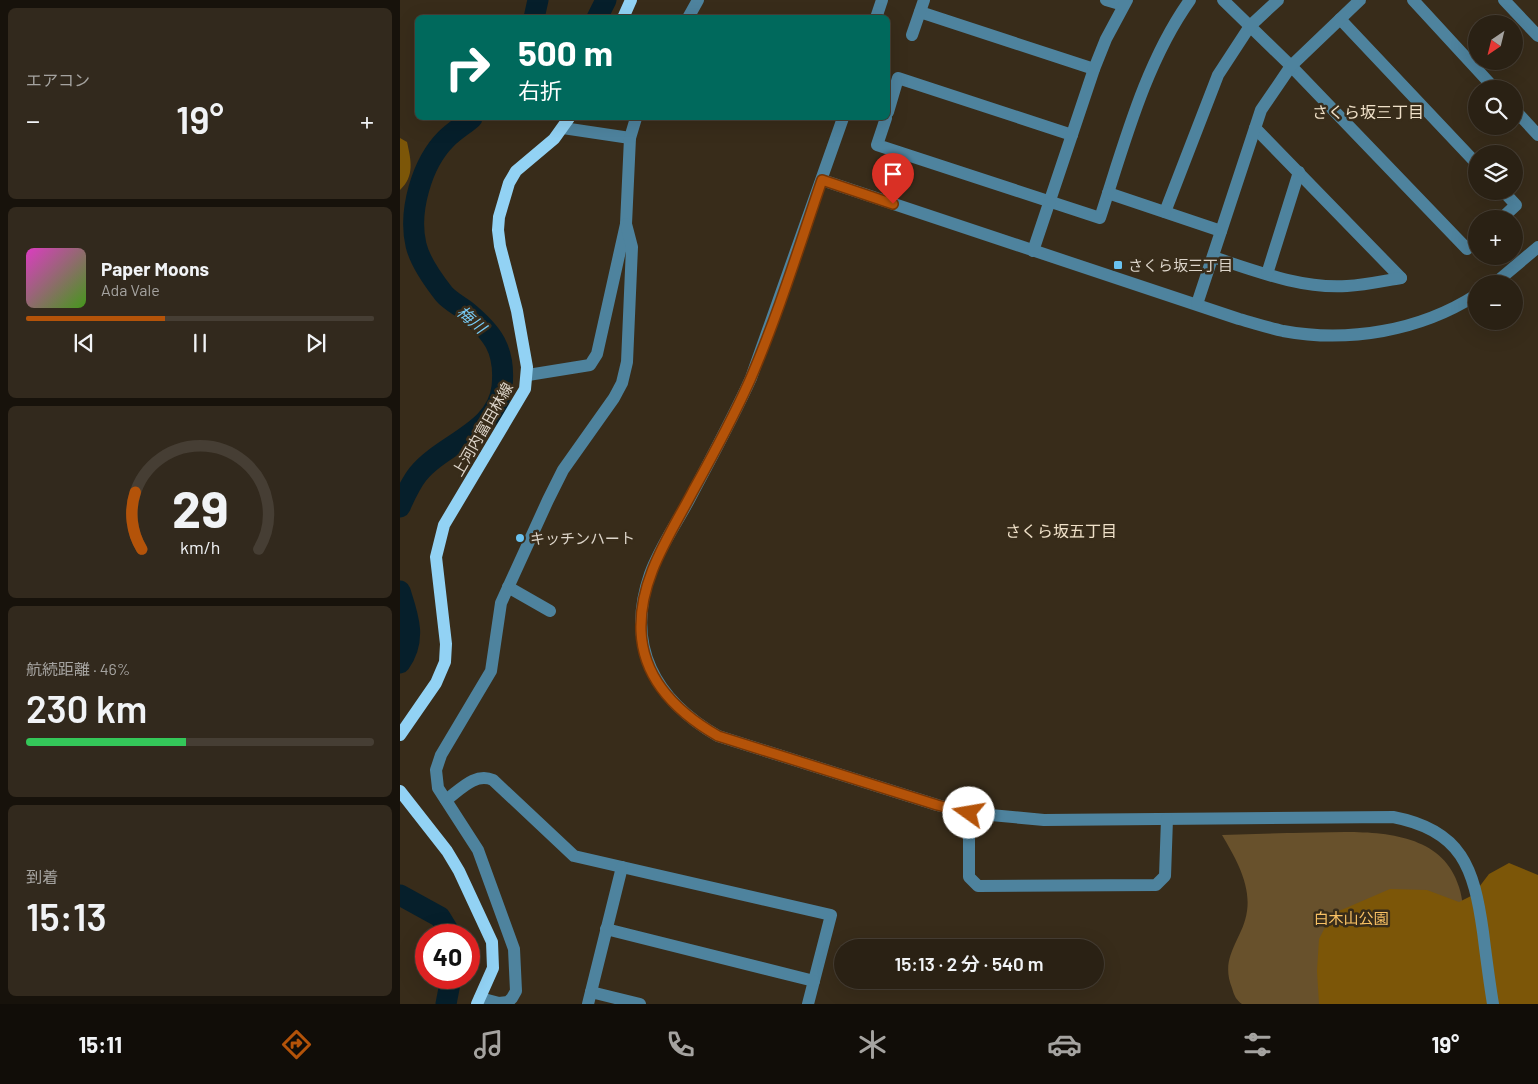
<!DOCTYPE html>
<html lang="ja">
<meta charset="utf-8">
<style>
body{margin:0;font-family:Barlow,"Noto Sans JP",sans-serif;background:#32291d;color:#f1f3f6;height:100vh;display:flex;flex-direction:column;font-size:19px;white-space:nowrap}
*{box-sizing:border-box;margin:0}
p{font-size:16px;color:#a5a3a0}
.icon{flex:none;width:28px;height:28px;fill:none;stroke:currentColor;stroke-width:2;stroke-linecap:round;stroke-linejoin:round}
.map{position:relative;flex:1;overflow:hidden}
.panel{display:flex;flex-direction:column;gap:8px;padding:8px;background:#17120b;width:400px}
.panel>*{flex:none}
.hud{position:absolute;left:15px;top:15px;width:475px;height:105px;border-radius:8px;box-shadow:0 5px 20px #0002,0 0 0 1px #463e34;background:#00695c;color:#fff;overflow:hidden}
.needle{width:32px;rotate:215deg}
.buttons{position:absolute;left:1068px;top:15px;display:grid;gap:10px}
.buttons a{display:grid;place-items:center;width:55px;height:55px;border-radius:50%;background:#2a2114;box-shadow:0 5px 20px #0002,0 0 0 1px #463e34;font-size:25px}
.speed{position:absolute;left:15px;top:924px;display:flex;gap:10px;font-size:25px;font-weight:700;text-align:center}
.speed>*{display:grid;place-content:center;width:65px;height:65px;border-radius:50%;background:#2a2114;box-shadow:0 5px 20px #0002,0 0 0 1px #463e34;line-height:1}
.speed .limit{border:8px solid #d22;background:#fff;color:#111}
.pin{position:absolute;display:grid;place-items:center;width:42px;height:42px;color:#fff;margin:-51px -21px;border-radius:50% 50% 50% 0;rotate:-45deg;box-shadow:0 0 5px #0007}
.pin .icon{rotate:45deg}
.me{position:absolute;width:55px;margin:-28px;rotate:283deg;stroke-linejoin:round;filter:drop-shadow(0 0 4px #0008)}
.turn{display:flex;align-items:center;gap:18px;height:105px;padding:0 20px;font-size:22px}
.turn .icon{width:65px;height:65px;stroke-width:2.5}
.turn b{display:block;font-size:35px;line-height:42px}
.big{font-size:38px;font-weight:600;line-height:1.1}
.panel .tile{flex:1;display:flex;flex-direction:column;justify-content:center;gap:8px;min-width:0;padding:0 18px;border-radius:8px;background:#32291d}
.panel .dial{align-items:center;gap:0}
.dial svg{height:130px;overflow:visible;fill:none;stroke:#463e34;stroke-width:7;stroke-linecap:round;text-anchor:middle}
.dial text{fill:#f1f3f6;stroke:none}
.song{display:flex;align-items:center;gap:15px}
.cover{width:60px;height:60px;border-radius:8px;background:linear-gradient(135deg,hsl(310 70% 55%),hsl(100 70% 35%))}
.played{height:5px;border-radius:2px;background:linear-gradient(90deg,#b45309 40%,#463e34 40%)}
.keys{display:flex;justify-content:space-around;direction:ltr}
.heat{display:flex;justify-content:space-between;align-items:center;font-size:28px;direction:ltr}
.charge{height:8px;border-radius:4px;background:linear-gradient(90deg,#34c759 46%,#463e34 0)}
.trip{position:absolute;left:434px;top:939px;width:270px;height:50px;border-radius:25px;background:#2a2114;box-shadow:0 5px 20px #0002,0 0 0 1px #463e34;font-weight:600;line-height:50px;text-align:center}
.menu{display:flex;height:80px;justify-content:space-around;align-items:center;background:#110d08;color:#a5a3a0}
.menu .icon{width:35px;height:35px}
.menu .active{color:#b45309}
.menu b{font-size:22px;color:#f1f3f6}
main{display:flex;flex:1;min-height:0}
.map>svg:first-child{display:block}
.green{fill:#68512c}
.forest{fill:#7c5608}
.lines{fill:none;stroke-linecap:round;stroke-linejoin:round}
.river{stroke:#061f2b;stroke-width:21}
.minor{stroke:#4e839e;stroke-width:12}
.major{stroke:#92d2f4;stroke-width:12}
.route-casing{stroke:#753606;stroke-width:12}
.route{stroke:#b45309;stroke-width:9}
.poi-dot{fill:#6ac3f1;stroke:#382c1a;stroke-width:2}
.labels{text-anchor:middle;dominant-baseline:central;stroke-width:5;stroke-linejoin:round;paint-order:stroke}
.poi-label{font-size:15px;fill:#ddd5ca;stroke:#382c1a;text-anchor:start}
.street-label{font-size:15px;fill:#ddd5ca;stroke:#382c1a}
.park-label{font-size:15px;fill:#f9c164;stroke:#382c1a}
.neighbourhood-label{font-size:16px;fill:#efe0c8;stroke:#382c1a}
.water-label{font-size:16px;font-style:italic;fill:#78ccf7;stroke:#382c1a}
</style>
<main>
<section class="panel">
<div class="tile"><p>エアコン</p>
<div class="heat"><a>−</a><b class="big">19°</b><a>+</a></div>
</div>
<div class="tile">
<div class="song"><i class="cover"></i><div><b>Paper Moons</b><p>Ada Vale</p></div></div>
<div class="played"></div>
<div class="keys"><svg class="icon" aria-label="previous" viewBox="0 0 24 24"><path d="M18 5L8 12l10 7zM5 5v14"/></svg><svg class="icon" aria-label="pause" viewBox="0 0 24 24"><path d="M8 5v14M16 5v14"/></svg><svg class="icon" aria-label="next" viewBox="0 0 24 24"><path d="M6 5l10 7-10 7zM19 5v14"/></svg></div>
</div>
<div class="tile dial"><svg viewBox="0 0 100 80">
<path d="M14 69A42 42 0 1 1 86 69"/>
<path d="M14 69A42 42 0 0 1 10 34" stroke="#b45309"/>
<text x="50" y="56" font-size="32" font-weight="700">29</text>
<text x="50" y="72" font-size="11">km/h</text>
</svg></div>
<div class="tile"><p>航続距離 · 46%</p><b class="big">230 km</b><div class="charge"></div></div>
<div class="tile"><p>到着</p><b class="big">15:13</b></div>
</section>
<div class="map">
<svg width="1138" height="1004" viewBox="0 0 1138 1004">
<rect width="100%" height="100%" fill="#382c1a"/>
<path class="green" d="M887 833C943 834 1038 818 1059 887 1063 899 1063 912 1066 925 1070 951 1075 978 1079 1004H842C836 1000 834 995 832 988 819 956 843 940 847 911 851 884 835 857 822 835Z"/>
<g class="forest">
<path d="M0 138 7 142C11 160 15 176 0 190Z"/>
<path d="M1109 863 1138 875V1004H919L917 971 919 939 932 914 990 889 1027 890 1059 902 1073 895 1089 874Z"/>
</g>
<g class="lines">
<g class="river">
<path d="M134 18 138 0"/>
<path d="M197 18 206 0"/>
<path d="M0 507C5 496 10 484 18 474 43 443 97 432 102 387 106 349 92 332 65 310 58 305 49 300 44 294 33 280 20 262 16 245 8 211 22 163 46 139 54 131 64 125 72 118"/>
<path d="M0 591C8 616 17 639 0 663"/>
<path d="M0 895 40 917 51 935"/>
<path d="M46 1004 51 978"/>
</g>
<g class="minor">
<path d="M706 0 723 5"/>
<path d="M823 0 891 66 1067 249 1076 241"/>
<path d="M1013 0 1095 89"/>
<path d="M1104 0 1138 36"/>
<path d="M520 12 694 69"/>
<path d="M288 18 298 0"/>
<path d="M476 18 482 0"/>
<path d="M940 19 1076 163"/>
<path d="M512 35 524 0"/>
<path d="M1114 109 1138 135"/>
<path d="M488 112 498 78 672 135"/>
<path d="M443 118 351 378C332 420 310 460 289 500 276 524 259 549 250 574 225 646 255 700 318 736L537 805 569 813 644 820 993 817C1062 830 1074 868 1083 932 1086 956 1089 980 1093 1004"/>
<path d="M486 118 477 145 700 218C724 145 745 63 790 0"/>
<path d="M163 128 230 138"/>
<path d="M855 128 1001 278"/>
<path d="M422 180 839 319C854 323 869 328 883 331 948 343 1020 331 1076 295"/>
<path d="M708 193 821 231"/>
<path d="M765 212 818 75 850 26 878 0"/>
<path d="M1101 219 1116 205 1103 191"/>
<path d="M633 251 694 69 706 39 727 0"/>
<path d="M813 257C856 271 901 289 947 286 965 285 983 281 1001 278"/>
<path d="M867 274 899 172"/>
<path d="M1094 284 1138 247"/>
<path d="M797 304 861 110 891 66 960 0"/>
<path d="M128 375 190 365 197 354 226 224 230 138 236 118"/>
<path d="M108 587 150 611"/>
<path d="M46 800C60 790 75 772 93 780L174 856 431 915 408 1004"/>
<path d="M569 813V877L578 886 756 885 765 876 767 819"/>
<path d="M206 929 414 981"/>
<path d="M191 992 240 1004"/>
<path d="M80 998 99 1003 108 1002 112 998 116 991 114 949 78 850 38 788 36 770 41 755 91 671 101 603 148 500 163 470 214 398 222 383 227 362 232 247 226 224"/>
<path d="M188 1004 222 867"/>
</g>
<g class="major">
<path d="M223 18 231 0"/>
<path d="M0 735 36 683 45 662 46 644 36 557 44 525 125 389 127 367 117 311 100 246 98 230 99 217 109 183 116 171 154 139 169 118"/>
<path d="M0 791 47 851 59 871 92 942 93 968 77 1004"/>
</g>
</g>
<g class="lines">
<defs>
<path id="route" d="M493 204 422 180C399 247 378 315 350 380 333 418 313 455 293 491 270 535 239 579 241 631 243 680 278 713 318 736L537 805 569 813"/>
</defs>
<use href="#route" class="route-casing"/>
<use href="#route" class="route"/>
</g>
<g class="poi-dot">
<rect x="713" y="260" width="10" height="10" rx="2.5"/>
<circle cx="120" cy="538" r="5"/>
</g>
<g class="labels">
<g class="poi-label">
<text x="728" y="265">さくら坂三丁目</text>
<text x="130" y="538">キッチンハート</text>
</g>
<g class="street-label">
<text transform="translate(82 429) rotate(-60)">上河内富田林線</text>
</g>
<g class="park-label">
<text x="951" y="918">白木山公園</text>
</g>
<g class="neighbourhood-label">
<text x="968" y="111">さくら坂三丁目</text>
<text x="661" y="530">さくら坂五丁目</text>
</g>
<g class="water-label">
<text transform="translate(72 319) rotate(41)">梅川</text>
</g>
</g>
</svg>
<div class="buttons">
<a><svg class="needle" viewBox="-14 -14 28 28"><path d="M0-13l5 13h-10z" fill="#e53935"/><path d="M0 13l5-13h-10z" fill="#a5a3a0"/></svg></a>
<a><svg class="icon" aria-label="search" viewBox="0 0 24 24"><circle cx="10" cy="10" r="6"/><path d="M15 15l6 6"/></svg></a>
<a><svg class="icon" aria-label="layers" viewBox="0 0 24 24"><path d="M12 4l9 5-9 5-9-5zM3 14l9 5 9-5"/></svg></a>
<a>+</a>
<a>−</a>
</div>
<div class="speed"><div class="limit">40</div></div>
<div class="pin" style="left:493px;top:204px;background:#d93025"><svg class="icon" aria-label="arrive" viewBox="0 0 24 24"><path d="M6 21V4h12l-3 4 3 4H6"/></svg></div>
<svg class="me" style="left:569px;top:813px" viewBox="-20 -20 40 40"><circle r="19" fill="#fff"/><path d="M0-13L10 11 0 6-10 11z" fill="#b45309"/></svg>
<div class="trip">15:13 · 2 分 · 540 m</div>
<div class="hud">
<div class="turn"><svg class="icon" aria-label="right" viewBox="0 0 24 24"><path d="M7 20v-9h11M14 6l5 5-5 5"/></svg><div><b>500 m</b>右折</div></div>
</div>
</div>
</main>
<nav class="menu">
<b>15:11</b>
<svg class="icon active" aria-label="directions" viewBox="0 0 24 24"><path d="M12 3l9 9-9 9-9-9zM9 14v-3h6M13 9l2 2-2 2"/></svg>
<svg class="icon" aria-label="music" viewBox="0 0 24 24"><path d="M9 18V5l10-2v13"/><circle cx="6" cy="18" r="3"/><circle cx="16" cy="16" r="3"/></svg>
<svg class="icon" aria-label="phone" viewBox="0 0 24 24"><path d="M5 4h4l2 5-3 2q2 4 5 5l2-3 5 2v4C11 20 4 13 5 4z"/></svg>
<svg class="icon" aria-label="climate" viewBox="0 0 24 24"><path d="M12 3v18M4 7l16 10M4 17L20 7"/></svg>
<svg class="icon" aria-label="car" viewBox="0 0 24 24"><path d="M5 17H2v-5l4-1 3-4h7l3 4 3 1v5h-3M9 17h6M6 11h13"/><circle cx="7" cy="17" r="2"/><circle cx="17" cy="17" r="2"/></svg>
<svg class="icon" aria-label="filters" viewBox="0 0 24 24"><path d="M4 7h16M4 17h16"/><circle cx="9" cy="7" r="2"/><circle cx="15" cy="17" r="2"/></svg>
<b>19°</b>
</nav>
